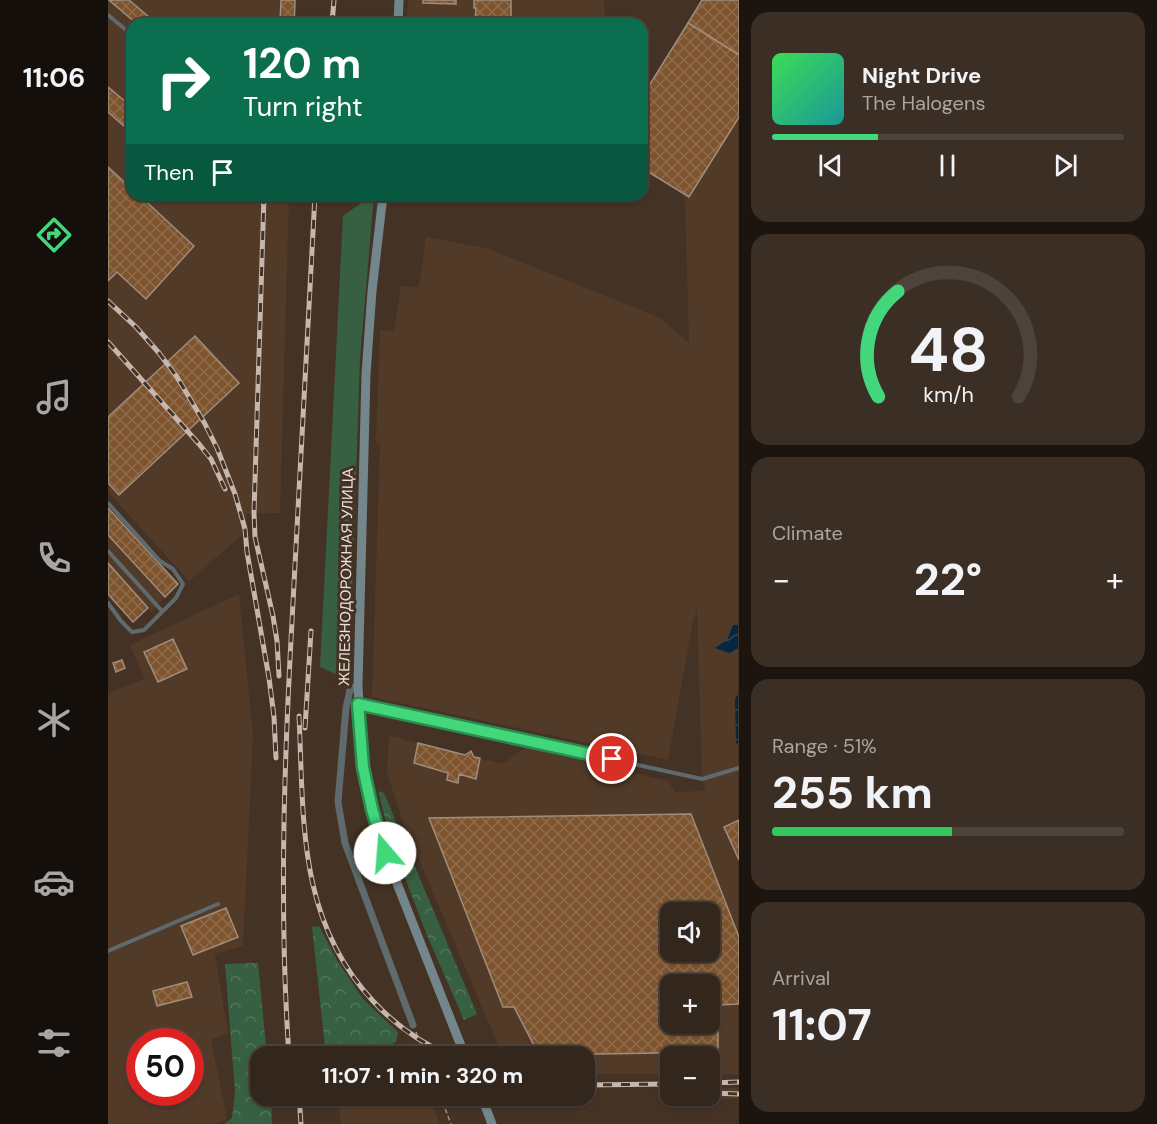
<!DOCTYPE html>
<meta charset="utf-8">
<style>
body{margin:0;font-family:"DM Sans",sans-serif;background:#3b2e25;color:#f1f3f6;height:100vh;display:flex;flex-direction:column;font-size:22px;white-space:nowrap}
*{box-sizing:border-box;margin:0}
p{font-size:20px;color:#a9a5a3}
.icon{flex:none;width:33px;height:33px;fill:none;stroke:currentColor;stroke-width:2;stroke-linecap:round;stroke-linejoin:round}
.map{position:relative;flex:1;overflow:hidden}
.details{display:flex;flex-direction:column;gap:12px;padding:12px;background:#1c150f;width:418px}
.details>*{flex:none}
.guide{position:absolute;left:18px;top:18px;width:522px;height:183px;border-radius:18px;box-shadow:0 2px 4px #0004,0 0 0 2px #4e433b;background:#0b6e4f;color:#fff;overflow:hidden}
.tools{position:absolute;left:552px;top:902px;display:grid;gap:12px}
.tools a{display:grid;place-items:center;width:60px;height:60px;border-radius:12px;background:#33261c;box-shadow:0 2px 4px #0004,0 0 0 2px #4e433b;font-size:30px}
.speed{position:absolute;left:18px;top:1028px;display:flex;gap:12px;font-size:30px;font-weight:700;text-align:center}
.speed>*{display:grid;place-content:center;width:78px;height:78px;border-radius:50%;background:#33261c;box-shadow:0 2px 4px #0004,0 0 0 2px #4e433b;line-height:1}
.speed .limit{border:9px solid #d22;background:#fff;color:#111}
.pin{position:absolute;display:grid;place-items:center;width:51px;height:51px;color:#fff;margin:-26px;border:3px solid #fff;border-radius:50%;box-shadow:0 2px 6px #0007}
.me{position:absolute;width:66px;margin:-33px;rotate:342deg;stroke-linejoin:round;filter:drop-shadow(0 0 4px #0008)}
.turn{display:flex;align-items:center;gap:21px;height:126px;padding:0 18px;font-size:27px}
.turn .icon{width:78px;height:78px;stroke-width:2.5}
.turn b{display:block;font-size:42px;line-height:51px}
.then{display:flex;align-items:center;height:57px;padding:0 18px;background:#0003;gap:12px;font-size:22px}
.big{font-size:45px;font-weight:700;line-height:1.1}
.details .tile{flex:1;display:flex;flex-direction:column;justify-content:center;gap:9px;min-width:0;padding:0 21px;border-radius:18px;background:#3b2e25}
.details .dial{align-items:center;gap:0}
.dial svg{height:156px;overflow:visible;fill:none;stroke:#4e433b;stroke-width:7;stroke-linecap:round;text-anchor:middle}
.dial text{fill:#f1f3f6;stroke:none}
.song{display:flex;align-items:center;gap:18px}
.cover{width:72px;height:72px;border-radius:9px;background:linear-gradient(135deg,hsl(130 70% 55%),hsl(180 70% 35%))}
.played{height:6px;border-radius:3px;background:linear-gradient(90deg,#42d77b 30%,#4e433b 30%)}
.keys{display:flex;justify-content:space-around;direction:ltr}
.heat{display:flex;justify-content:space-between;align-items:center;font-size:33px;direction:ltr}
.charge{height:9px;border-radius:4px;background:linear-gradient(90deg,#34c759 51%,#4e433b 0)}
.trip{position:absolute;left:142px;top:1046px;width:345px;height:60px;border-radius:18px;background:#33261c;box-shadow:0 2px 4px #0004,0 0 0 2px #4e433b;font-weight:700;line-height:60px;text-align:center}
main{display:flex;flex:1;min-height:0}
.tab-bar{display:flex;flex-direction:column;width:108px;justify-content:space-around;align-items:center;background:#140f0b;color:#a9a5a3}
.tab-bar .icon{width:42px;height:42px}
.tab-bar .selected{color:#42d77b}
.tab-bar b{font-size:27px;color:#f1f3f6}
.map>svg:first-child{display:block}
.built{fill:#523a28;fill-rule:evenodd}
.green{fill:#366041}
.forest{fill:url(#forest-crowns)}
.water{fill:url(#water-waves)}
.building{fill:url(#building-cross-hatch);stroke:#a08d7c;stroke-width:1.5;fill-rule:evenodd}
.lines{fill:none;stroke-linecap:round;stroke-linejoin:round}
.path{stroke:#a09187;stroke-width:1.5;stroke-dasharray:4.5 3;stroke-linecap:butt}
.lane{stroke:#5e6a6d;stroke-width:4}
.street{stroke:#5e6a6d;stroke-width:7}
.secondary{stroke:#73868b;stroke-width:9}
.rail-casing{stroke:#c5b7ae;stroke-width:5}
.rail{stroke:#443225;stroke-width:3;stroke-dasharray:9;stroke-linecap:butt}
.route-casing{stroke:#2b8c50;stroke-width:15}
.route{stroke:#42d77b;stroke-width:10}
.labels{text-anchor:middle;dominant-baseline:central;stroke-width:6;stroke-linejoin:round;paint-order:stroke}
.street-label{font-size:15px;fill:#ece0d8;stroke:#443225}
</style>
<main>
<nav class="tab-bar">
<b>11:06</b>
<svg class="icon selected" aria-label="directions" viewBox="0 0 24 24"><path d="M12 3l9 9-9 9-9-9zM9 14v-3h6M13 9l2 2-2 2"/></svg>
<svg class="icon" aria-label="music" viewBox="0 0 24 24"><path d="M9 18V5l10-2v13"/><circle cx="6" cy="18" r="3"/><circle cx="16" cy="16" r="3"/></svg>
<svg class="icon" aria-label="phone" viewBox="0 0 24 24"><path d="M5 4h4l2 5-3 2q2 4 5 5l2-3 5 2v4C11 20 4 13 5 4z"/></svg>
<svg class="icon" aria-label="climate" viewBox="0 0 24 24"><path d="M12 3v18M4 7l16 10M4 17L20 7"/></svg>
<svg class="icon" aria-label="car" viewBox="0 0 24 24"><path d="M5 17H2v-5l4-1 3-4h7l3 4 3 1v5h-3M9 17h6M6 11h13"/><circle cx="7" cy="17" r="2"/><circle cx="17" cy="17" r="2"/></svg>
<svg class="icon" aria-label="filters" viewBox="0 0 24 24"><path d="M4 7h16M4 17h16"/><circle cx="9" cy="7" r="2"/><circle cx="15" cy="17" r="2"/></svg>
</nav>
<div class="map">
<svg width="631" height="1124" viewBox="0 0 631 1124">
<defs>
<pattern id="forest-crowns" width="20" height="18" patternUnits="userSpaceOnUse" patternTransform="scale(1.5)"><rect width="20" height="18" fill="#366041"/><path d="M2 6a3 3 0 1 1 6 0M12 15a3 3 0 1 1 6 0" fill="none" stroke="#53765c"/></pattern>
<pattern id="water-waves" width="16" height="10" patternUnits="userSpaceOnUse" patternTransform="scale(1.5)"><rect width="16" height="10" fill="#042841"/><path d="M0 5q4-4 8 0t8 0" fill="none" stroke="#29475c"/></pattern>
<pattern id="building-cross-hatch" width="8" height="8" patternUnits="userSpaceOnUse" patternTransform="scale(1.5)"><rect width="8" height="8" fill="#7d542e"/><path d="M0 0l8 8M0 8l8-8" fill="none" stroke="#906c4c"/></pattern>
</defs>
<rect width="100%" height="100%" fill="#443225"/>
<g class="built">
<path d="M0 0H188V24H24V195H181L172 513 138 514 139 526 134 535 81 581 0 492Z"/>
<path d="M300 0H496L497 24H299Z"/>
<path d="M630 0V1074H602V1056H562V1074H477V1056H395L295 822 279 773 281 736 293 737 294 739 395 764 417 748 560 781 567 792 598 791 594 779 589 608 584 626 560 760 264 697 272 444 268 443 272 330 286 331 293 286 311 287 318 237 378 248 552 318 581 343 576 167ZM562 912H602V951H562ZM562 984H602V1023H562Z"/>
<path d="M0 509 70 584 43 612 40 608 25 622 0 594Z"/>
<path d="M131 594 145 736 135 946 107 954 120 1033 103 1040 119 1119 109 1124H0V693L37 679 22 645ZM32 1041H82V1092H32Z"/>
<path d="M603 1088H630V1099L601 1098Z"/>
<path d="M230 1095H321L332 1124H233Z"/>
</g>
<path class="green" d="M264 195H266L252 359 241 680 212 667 235 216Z"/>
<g class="forest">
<path d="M270 791 276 793 369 1014 356 1020 318 933 282 838Z"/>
<path d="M211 926 230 962 255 999 290 1032 288 1042 258 1056H218L204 927Z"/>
<path d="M150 963 159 1056H153V1095H163L164 1124H116L124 1118 127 1092 117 964Z"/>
</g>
<g class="water">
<path d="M625 625H630V650L621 653 607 648 619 640Z"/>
<path d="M630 692V744L628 743 627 700Z"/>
</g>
<g class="building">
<path d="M1 0H21L49 24H29Z"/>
<path d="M173 0H187L186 24H172Z"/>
<path d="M315 0H348V4L315 3Z"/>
<path d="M366 0H403V24H367L368 8H366Z"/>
<path d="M594 0H631V55L580 23Z"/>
<path d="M580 23 631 55V117L581 197 534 168V97Z"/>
<path d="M0 87 24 107V133L0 112Z"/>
<path d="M0 167 24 189V195H31L86 246 38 299 9 272 0 281Z"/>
<path d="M87 336 131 383 11 495 0 483V417Z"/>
<path d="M0 508 70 584 57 597 0 535Z"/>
<path d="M0 563 40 608 25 622 0 594Z"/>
<path d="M65 639 79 669 50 682 36 652Z"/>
<path d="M14 660 17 668 8 672 5 663Z"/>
<path d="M310 743 357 755 363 751 366 757 372 758 368 779 351 774 350 783 339 780 340 773 306 763Z"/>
<path d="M583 814 631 937V1004L610 1005V1052L431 1055 406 1007H395L321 818ZM562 912H602V951H562ZM562 984H602V1023H562Z"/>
<path d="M631 820V860L616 827Z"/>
<path d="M118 908 130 937 85 955 73 926Z"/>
<path d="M79 982 84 997 49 1006 45 991Z"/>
<path d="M64 1033 67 1041H49V1039Z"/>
</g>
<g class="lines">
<g class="path">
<path d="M308 1032 317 1056"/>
<path d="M332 1095 343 1124"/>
</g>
<g class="lane">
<path d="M0 15 24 35"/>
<path d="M0 503 52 561 65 569 75 584 68 598 36 630 24 632 13 621 0 603"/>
<path d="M0 551 54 611"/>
<path d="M251 704 594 779 631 768"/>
<path d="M0 951 110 904"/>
</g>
<path class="street" d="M250 685 242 690 238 708 230 802 237 843 305 1025"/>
<g class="secondary">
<path d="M290 24 291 0"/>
<path d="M275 195 264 291 258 374 250 685 253 748 264 809 277 853 357 1056"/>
<path d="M373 1095 384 1124"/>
</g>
<defs>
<g id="rail">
<path d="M224 24 226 0"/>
<path d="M156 195 146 513 147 537 165 616 169 641 171 676"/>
<path d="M0 301 28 327 51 353 69 377 97 424 109 448 127 494 137 529 139 552 161 678 166 717 168 758"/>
<path d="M0 342 91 444 103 459 117 489"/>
<path d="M191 716C196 820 189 919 265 1001 287 1025 313 1043 343 1056"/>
<path d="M197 728 203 631"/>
<path d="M181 1056C171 911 176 766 184 621 191 479 200 337 207 195"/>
<path d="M602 1083 631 1082"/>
<path d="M477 1085 562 1084"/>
<path d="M602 1093 631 1094"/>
<path d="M191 1095 193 1124"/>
</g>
</defs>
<use href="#rail" class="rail-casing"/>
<use href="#rail" class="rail"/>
</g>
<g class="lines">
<defs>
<path id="route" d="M277 853 264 809 255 767 250 704 504 759"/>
</defs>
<use href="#route" class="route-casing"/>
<use href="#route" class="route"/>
</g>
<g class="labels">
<g class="street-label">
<text transform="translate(238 577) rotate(-89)">ЖЕЛЕЗНОДОРОЖНАЯ УЛИЦА</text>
</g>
</g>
</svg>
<div class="tools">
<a><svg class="icon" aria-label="sound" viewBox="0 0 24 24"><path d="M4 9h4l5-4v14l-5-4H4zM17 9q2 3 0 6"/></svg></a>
<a>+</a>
<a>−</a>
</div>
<div class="speed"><div class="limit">50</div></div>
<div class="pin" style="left:504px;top:759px;background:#d93025"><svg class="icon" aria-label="arrive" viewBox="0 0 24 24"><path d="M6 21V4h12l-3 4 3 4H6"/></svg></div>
<svg class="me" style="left:277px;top:853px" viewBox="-20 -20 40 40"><circle r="19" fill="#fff"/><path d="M0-13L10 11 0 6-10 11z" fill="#42d77b"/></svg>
<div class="trip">11:07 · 1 min · 320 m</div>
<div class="guide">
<div class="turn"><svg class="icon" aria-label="right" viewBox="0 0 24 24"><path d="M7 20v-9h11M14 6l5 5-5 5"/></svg><div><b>120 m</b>Turn right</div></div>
<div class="then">Then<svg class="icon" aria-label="arrive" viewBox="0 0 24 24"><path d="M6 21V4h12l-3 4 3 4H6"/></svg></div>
</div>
</div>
<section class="details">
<div class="tile">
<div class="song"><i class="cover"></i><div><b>Night Drive</b><p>The Halogens</p></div></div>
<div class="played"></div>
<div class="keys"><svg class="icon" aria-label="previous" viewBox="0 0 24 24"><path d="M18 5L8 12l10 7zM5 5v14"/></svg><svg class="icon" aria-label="pause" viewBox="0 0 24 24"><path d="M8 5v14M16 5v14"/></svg><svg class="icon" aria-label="next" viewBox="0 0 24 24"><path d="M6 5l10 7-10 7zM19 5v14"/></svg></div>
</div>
<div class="tile dial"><svg viewBox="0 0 100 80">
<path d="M14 69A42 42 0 1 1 86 69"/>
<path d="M14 69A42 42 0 0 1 24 15" stroke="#42d77b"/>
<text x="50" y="56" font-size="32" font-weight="700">48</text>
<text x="50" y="72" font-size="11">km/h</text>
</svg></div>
<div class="tile"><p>Climate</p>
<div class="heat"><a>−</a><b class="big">22°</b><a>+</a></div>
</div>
<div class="tile"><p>Range · 51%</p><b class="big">255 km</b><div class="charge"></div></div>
<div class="tile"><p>Arrival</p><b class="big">11:07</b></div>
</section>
</main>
